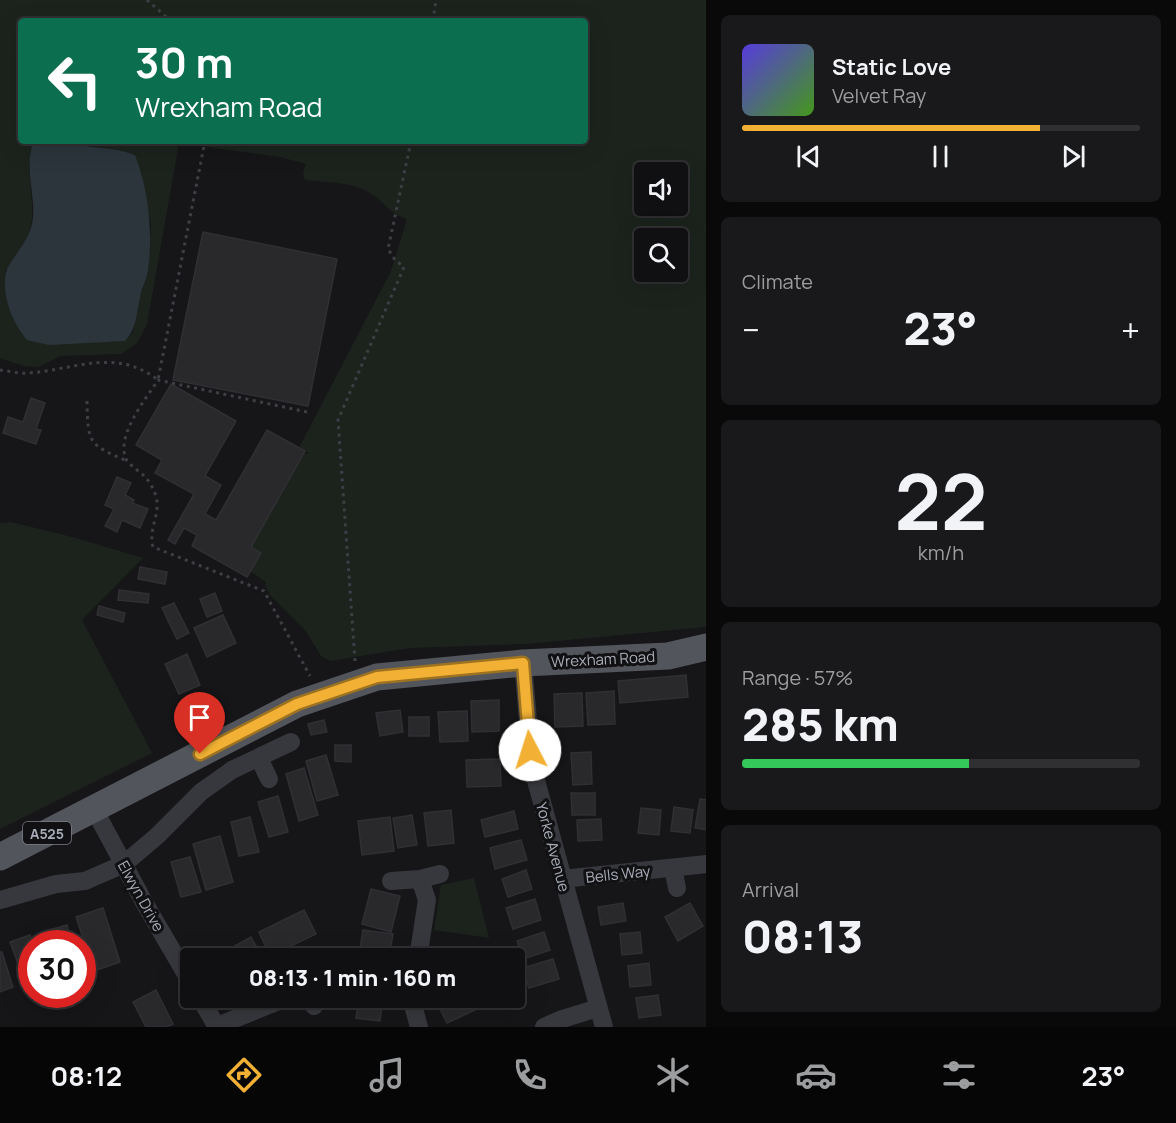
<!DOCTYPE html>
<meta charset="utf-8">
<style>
body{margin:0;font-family:Manrope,sans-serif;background:#19191b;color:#f1f3f6;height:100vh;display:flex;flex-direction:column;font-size:22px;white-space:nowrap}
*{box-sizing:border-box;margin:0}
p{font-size:20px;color:#9c9d9f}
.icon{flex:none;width:33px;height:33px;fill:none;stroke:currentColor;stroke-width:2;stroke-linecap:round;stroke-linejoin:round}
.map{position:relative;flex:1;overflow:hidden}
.panel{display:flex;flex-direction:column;gap:15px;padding:15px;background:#09090a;width:470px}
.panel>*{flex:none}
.banner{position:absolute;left:18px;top:18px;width:570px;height:126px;border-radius:6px;box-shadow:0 6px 24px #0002,0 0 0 2px #303032;background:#0b6e4f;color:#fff;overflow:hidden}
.controls{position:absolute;left:634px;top:162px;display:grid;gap:12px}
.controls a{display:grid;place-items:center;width:54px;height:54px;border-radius:6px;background:#101012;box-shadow:0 6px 24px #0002,0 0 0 2px #303032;font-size:30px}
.speed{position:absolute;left:18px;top:930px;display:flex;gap:12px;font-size:30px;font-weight:700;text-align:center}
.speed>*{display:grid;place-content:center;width:78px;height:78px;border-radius:50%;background:#101012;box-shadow:0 6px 24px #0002,0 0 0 2px #303032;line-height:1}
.speed .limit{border:9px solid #d22;background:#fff;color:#111}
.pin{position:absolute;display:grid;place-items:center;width:51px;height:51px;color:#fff;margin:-62px -26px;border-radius:50% 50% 50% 0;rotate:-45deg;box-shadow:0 0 6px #0007}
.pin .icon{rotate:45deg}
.me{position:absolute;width:66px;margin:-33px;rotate:355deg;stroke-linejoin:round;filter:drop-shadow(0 0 4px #0008)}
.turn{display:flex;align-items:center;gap:21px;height:126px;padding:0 18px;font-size:27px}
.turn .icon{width:78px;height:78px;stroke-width:2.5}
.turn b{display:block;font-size:42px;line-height:51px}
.big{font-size:45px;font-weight:800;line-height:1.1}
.panel .widget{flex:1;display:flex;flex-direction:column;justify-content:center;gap:9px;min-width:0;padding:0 21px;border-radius:9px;background:#19191b}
.panel .dial{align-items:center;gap:0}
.dial b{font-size:78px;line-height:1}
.song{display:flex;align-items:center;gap:18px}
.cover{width:72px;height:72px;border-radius:9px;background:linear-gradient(135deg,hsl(250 70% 55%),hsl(100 70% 35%))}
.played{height:6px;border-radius:3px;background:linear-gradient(90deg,#f2b134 75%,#303032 75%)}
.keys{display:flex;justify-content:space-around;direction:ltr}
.heat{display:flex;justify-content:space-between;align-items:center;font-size:33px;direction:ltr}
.charge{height:9px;border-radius:4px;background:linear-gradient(90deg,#34c759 57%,#303032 0)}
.trip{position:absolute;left:180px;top:948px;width:345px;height:60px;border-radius:6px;background:#101012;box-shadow:0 6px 24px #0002,0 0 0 2px #303032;font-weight:800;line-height:60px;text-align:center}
.tab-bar{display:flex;height:96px;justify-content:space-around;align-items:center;background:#060607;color:#9c9d9f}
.tab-bar .icon{width:42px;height:42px}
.tab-bar .on{color:#f2b134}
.tab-bar b{font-size:27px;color:#f1f3f6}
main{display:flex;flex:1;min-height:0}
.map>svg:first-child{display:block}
.green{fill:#1c231d;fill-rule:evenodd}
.water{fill:#2c353c}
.building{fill:#29292c;stroke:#303034;stroke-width:1.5}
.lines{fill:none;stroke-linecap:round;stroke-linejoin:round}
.path{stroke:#3d3f44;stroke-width:3;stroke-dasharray:3 4.5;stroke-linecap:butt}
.street{stroke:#37383d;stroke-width:18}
.primary{stroke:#53555c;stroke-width:27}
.route-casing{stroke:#9d7322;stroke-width:15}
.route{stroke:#f2b134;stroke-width:10}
.labels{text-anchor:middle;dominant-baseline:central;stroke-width:6;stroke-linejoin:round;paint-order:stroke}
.shield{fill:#111113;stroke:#7b7e86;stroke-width:1.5}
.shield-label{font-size:14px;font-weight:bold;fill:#a8adb8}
.street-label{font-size:15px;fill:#a8adb8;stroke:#111113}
</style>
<main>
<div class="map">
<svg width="707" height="1027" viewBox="0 0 707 1027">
<rect width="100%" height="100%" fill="#161618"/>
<g class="green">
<path d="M0 0H706V627L526 644 410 648 330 661 321 656 305 630 270 595 265 586 266 582 250 571 261 553 251 547 304 454 309 453 299 448 391 271 407 219C390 213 387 205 373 195 355 181 327 183 305 180L303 173 306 164 280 157 179 143 147 324 137 343 121 354 60 356 39 367 24 366 0 358ZM21 21H585V141H64L93 147 146 201 151 224 148 274 140 295 133 333 125 341 90 342 5 272C13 259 28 242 31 226 36 198 23 169 34 141H21ZM645 172H678V206H645ZM645 238H678V272H645Z"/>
<path d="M11 522 72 537 143 558 82 620 152 753 0 829V523Z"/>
<path d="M474 878 489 938 434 930 441 885Z"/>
</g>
<path class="water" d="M34 141C56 141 71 143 92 147 109 149 118 149 135 155 149 192 153 232 148 271 147 280 141 288 140 298 136 314 137 329 125 341L49 345 27 340C12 322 0 293 7 269 14 256 26 243 31 228 39 200 22 170 34 141Z"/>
<g class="building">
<path d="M203 232 337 259 308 406 173 380Z"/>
<path d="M171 384 236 421 205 476 221 485 205 514 216 520 267 430 305 451 251 547 261 553 247 577 192 546 197 535 184 528 175 544 168 540 194 494 155 473 162 460 136 445Z"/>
<path d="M31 398 45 403 36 429 41 430 36 444 3 433 8 417 23 422Z"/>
<path d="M117 477 131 483 125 495 134 500 132 503 148 509 140 528 122 520 117 532 105 526 114 509 105 505Z"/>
<path d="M140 567 167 572 165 584 138 579Z"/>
<path d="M119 590 149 594 148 603 118 600Z"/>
<path d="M215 593 222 611 207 617 200 599Z"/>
<path d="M174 603 189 633 177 639 162 608Z"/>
<path d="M99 606 125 613 123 622 97 615Z"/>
<path d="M223 615 236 643 207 657 194 628Z"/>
<path d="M187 654 200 685 179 694 165 664Z"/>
<path d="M686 675 688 697 620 703 618 681Z"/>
<path d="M614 691 615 724 588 725 586 693Z"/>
<path d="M582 693 583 726 555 727 554 694Z"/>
<path d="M499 700V731L472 732 471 701Z"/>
<path d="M400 710 403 732 380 736 376 713Z"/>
<path d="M467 711 468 741 440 742 438 712Z"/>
<rect x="409" y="717" width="20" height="19"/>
<path d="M324 720 327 732 311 735 308 724Z"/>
<path d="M335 745H351V762L335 761Z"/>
<path d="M591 752 592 784 573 785 571 753Z"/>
<path d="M326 755 338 795 317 801 306 761Z"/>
<path d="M500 759 501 786 467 787 466 760Z"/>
<path d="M304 768 318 815 299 821 286 774Z"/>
<path d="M571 793H595V815H572Z"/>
<path d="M278 796 288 832 269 837 258 802Z"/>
<path d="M700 799 707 800V830L695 828Z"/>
<path d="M674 807 693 810 690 833 671 831Z"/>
<path d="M641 808 661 810 659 835 638 833Z"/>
<path d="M451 810 454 843 428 846 424 813Z"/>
<path d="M514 811 518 829 485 837 481 820Z"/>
<path d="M412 815 417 845 398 848 393 818Z"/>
<path d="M250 817 259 852 239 856 231 822Z"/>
<path d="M390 817 394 851 362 855 358 821Z"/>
<path d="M601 819 602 840 578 841 577 820Z"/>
<path d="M220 836 233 882 206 890 193 844Z"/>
<path d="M521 840 527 860 495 869 490 848Z"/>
<path d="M190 857 201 892 181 897 171 862Z"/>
<path d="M526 870 532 889 508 897 502 879Z"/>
<path d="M371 889 400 896 391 932 362 924Z"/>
<path d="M535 899 541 920 513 929 506 908Z"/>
<path d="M623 903 626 921 601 925 598 907Z"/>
<path d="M690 903 703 926 678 941 665 917Z"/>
<path d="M103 908 120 962 94 971 76 917Z"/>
<path d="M304 910 316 934 270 956 259 932Z"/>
<path d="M67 925 72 944H53L49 930Z"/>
<path d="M363 930 393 934 389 958 359 955Z"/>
<path d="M544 932 550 950 523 959 517 941Z"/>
<path d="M640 932 642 953 622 955 620 934Z"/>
<path d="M30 935 32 944V977L24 980 10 942Z"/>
<path d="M251 937 263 958H213Z"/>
<path d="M462 948 468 958H443Z"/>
<path d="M0 952H2L13 987 0 992Z"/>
<path d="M553 959 559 979 529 988 523 968Z"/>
<path d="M649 963 651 985 630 987 628 966Z"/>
<path d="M156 990 173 1024 166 1027H146L133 1002Z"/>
<path d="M658 995 661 1015 639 1018 636 998Z"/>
<path d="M359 998H383L380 1021 356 1018Z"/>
<path d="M450 998H469L475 1010 447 1023 437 1003Z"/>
</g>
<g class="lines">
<g class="path">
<path d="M147 0 171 21"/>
<path d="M433 21 436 0"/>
<path d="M0 370C9 371 19 374 28 373 74 370 116 347 158 380L205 141"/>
<path d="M87 401C88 444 88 444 127 461"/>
<path d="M307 412 158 380C146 399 114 437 127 461 129 464 134 467 137 470 147 477 152 485 156 496 161 514 148 529 153 547L264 591 310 676"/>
<path d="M355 661 338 420 404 267 395 260 388 249 411 141"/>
</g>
<g class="street">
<path d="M523 663 532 766 604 1027"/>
<path d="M259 758 269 779"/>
<path d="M94 809 145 904 190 981"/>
<path d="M673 868 677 888"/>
<path d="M562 879 707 864"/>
<path d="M391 881 420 879 440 874"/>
<path d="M0 900 56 884 85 881 124 864 157 836 201 792 232 770 291 742"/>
<path d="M418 958 427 900 420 879"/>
<path d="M200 998 217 1027"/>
<path d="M311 998 314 1006"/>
<path d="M411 998 419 1027"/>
<path d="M217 1026 286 998"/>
<path d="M544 1027 562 1019 598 1008"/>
</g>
<path class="primary" d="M0 857 297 704 377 677 523 663 668 656 707 647"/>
</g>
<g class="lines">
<defs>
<path id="route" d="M200 754 297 704 377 677 523 663 530 750"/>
</defs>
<use href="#route" class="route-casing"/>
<use href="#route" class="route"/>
</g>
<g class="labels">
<rect class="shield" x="23" y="822" width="48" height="22" rx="4.5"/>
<g class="shield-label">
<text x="47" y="833">A525</text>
</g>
<g class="street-label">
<text transform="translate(603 659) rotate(-3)">Wrexham Road</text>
<text transform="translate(553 847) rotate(75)">Yorke Avenue</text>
<text transform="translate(618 874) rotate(-6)">Bells Way</text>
<text transform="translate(141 896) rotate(61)">Elwyn Drive</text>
</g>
</g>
</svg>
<div class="controls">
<a><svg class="icon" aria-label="sound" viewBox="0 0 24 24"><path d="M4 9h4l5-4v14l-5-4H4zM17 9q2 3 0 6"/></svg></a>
<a><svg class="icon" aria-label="search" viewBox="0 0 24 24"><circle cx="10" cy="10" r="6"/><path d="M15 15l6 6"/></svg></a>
</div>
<div class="speed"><div class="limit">30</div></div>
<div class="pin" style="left:200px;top:754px;background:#d93025"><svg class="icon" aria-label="arrive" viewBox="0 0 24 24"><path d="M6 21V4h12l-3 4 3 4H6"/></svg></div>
<svg class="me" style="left:530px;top:750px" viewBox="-20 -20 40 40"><circle r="19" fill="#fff"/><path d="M0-13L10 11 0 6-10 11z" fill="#f2b134"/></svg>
<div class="trip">08:13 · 1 min · 160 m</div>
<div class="banner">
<div class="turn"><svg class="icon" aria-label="left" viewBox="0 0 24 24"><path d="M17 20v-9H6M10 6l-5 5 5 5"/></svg><div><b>30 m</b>Wrexham Road</div></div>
</div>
</div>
<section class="panel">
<div class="widget">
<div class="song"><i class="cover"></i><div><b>Static Love</b><p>Velvet Ray</p></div></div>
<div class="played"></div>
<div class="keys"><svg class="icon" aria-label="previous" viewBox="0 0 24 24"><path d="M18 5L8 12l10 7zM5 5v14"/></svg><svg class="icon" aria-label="pause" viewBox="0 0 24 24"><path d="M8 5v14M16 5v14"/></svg><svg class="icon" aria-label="next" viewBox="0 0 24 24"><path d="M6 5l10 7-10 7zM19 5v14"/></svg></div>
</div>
<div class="widget"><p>Climate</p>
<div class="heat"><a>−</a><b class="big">23°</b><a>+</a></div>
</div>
<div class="widget dial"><b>22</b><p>km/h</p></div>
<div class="widget"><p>Range · 57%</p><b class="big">285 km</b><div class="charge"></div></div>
<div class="widget"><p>Arrival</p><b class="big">08:13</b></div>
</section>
</main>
<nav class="tab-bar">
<b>08:12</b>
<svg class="icon on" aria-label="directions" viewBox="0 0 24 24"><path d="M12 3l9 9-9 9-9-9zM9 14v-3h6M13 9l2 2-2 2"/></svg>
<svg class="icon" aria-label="music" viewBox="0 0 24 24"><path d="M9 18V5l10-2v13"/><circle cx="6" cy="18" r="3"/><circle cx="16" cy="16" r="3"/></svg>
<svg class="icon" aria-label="phone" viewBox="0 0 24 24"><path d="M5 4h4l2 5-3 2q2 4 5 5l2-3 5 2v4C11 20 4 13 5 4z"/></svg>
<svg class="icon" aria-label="climate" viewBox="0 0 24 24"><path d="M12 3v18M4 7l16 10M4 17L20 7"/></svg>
<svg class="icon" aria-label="car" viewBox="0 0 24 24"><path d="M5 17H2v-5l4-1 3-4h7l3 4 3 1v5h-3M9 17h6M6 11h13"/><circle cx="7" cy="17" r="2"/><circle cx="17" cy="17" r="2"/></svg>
<svg class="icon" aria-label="filters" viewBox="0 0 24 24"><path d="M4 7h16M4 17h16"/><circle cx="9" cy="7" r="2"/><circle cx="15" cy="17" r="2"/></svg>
<b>23°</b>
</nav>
